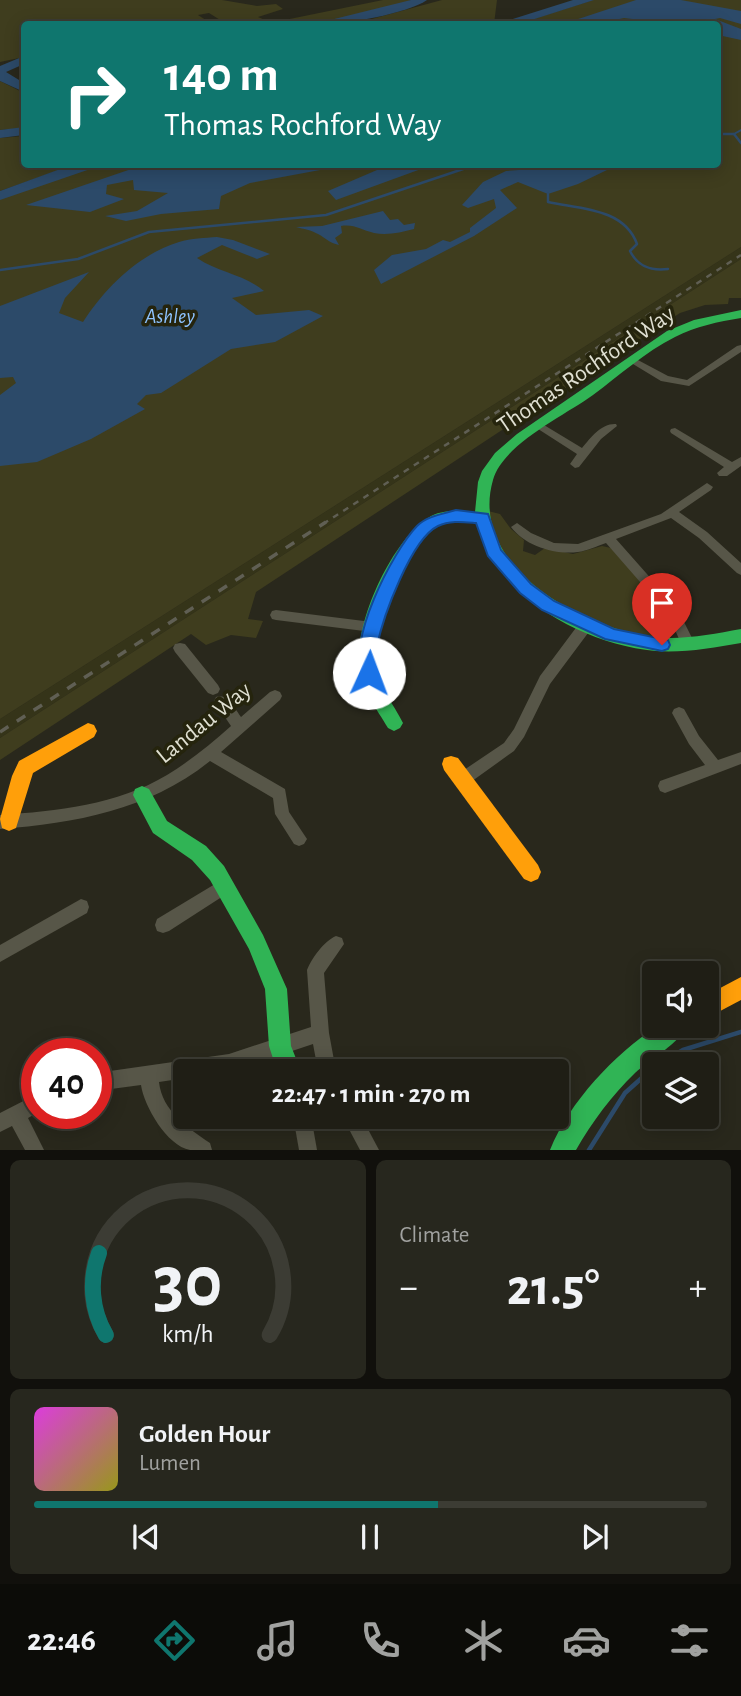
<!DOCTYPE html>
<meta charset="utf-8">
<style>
body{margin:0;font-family:"Alegreya Sans",sans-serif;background:#27271e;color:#f1f3f6;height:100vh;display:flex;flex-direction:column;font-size:26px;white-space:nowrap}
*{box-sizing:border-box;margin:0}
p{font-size:23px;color:#a1a2a0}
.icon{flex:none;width:38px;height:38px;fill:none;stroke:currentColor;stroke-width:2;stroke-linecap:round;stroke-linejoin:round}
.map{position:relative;height:1150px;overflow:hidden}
.sheet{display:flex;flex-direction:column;gap:10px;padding:10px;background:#11100c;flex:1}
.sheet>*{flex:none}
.guide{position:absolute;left:21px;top:21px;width:700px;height:147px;border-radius:7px;box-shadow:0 4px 18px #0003,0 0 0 2px #3c3c34;background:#0f766e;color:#fff;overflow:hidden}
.tools{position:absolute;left:642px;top:961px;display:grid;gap:14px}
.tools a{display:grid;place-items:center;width:77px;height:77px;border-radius:7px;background:#1f1e15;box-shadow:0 4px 18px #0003,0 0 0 2px #3c3c34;font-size:35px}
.speed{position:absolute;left:21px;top:1038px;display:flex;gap:14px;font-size:35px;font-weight:700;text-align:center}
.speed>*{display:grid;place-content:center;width:91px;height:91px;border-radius:50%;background:#1f1e15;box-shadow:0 4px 18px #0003,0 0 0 2px #3c3c34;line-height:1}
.speed .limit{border:10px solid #d22;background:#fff;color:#111}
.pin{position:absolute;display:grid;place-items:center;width:60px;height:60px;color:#fff;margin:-72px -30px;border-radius:50% 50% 50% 0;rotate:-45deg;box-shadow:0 0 7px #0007}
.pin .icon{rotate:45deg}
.me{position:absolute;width:77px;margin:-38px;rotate:2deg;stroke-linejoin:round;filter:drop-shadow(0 0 5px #0008)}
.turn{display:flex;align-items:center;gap:24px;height:147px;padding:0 28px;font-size:32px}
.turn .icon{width:91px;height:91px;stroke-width:2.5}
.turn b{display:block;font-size:49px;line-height:60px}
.big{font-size:52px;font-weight:600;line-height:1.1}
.sheet .widget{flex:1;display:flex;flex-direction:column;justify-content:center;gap:10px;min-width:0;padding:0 24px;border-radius:10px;background:#27271e}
.sheet .dial{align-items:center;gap:0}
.dial svg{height:182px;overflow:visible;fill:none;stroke:#3c3c34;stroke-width:7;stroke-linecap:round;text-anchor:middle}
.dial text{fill:#f1f3f6;stroke:none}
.song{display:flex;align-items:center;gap:21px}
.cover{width:84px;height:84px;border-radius:10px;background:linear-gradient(135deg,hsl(300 70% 55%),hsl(60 70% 35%))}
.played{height:7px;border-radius:4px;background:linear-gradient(90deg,#0f766e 60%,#3c3c34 60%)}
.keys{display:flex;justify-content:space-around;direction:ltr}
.heat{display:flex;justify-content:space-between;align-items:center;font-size:38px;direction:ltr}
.sheet .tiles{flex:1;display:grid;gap:10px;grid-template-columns:1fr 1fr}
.widget:last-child{grid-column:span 2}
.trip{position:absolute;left:173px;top:1059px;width:396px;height:70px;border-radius:7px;background:#1f1e15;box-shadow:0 4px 18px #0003,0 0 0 2px #3c3c34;font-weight:600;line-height:70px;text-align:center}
.menu{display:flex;height:112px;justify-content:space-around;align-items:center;background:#0c0c08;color:#a1a2a0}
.menu .icon{width:49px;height:49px}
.menu .current{color:#0f766e}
.menu b{font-size:32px;color:#f1f3f6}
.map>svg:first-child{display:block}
.built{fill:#353419}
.green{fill:#3f3d1e}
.water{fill:#2c4a69}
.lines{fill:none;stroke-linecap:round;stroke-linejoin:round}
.stream-far2{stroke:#2c4a69;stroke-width:2}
.stream-far1{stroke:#2c4a69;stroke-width:2.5}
.stream{stroke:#2c4a69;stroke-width:4.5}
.river{fill:#2c4a69;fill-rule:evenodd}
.street{fill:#575648;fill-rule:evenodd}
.fast{fill:#30b455;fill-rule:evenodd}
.slow{fill:#ff9f0a;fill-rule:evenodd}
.rail-far1{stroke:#605f54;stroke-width:2.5;stroke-dasharray:6 6;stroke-linecap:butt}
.rail{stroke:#605f54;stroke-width:3.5;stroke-dasharray:10 10;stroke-linecap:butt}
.route{fill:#1a73e8;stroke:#114b97;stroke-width:2}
.labels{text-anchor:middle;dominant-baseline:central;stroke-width:7;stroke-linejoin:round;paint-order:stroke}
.far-water-label{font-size:21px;font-style:italic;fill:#8ec3ff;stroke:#25240d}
.street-label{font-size:24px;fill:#e0e0d2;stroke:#25240d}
</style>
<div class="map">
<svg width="741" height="1150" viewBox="0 0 741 1150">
<rect width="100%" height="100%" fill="#29281c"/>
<path class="built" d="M741 247V259L0 738V719Z"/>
<g class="green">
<path d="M0 0H222L257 6 276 4 283 9 258 17 265 20 225 23 209 13 198 15 212 24H24V57L0 62Z"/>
<path d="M383 0H412C353 20 310 25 248 24L270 23Z"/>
<path d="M442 0H497L494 24H353Z"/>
<path d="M593 0H741V247L0 719V199L93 165 718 164V24H517Z"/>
<path d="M0 81 24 93V128L0 130Z"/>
<path d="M24 136V164L74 165 0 191V138Z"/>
<path d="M741 259V298H729L728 304 705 305 680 313 256 592 248 619 263 621 256 638 231 635 206 645 191 634 0 760V738Z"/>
<path d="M488 511 500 514 511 529 524 540 523 551 535 555 545 548 573 554 602 546 611 548 670 614 674 626 669 635 661 638 637 636 599 625 540 594 499 549Z"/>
</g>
<g class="water">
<path d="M573 0H594L519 24H497Z"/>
<path d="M636 0H681L741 11V24L720 18 715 19 741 29V40L718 35V24H674L624 18 596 24H563Z"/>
<path d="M74 164 102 165 0 200V191Z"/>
<path d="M209 164 347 165 250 183 221 196 219 209 161 214 126 221 105 216 137 211 168 193 134 190 133 180 107 185 106 194 124 199 90 212 26 205 143 165H172L192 170 208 168Z"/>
<path d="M368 165V164L432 165 336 200 328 191 377 170Z"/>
<path d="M578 166 607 170 578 184 548 194 518 182 500 190 517 208 474 236 381 284 374 270 392 255 426 249 443 240 450 242 470 232V228L496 208 494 199 468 208 462 205 483 182 506 171Z"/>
<path d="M383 211 390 220 398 219 404 225 415 223 414 229C401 232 388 236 374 233 361 230 355 224 341 226L342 233 335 238 339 245C329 243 326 238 318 234 311 230 304 229 296 227L322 226Z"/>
<path d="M217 237 233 240 270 254 257 259 222 245 197 258C219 273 244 274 264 291L232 298 256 315 309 310 323 316 275 342 231 349 161 393 146 395 137 404 145 409 91 439 37 462 0 466V395L16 383 13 377 0 378V306L89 272 65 298 59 313 83 322C105 288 139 254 179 242 191 238 205 238 217 237Z"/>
</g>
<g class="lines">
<path class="stream-far2" d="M718 134H734L741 130"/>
<g class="stream-far1">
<path d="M718 134H734"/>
<path d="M734 134 741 143"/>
<path d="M548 194V202C580 209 624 208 637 244L630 251C638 267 651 271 668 269"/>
<path d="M0 270 78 259 149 232 326 215 478 164"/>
</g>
<g class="stream">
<path d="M660 1064 683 1050 741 1032"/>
<path d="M589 1150 625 1093 654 1067"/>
</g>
<g class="river">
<path d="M411 0H427C407 14 339 26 314 24Z"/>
<path d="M135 21H148L154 24H129Z"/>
<path d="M24 56V64L6 72 24 83V92L0 81V66Z"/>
<path d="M24 127V135L0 138V130Z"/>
</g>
<g class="street">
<path d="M741 345V352L689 386 661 381 628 361 630 359H636L668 376 687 380 737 346Z"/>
<path d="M539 422 582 448C591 437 602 423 616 424L617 426 601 439 579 467 575 468 570 464 577 454 535 427 534 425Z"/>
<path d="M675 428 732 462 741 457V466L727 476H719L717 473 724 467 671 433 670 431 671 429Z"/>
<path d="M707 483 713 487 711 490 679 512 707 532 741 563V575L737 573 699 538 671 518 616 539 677 608 695 644 693 648 688 649 683 648 668 614 606 543C597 546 587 551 578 552 555 555 525 546 511 527L517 523 531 533 554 543 578 544 661 514Z"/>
<path d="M276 610 372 622 377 623 378 627 377 631 372 632 276 620 272 619 270 615 272 611Z"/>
<path d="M586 620 591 621 592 625 591 629 550 684 524 737 514 751 468 784 463 786 458 784 456 779 458 774 504 743 514 729 540 676 581 621Z"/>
<path d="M180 643 185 644 218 685 220 689 218 693 213 695 208 693 175 652 173 648 175 644Z"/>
<path d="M275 690 280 692 282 696 280 700 221 752 285 789 289 812 307 839 304 844 299 846 294 844 275 814 273 798 210 761C149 810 76 823 0 829V815C57 811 117 805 167 775 190 761 211 744 231 726L214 701 216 697C228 693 235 709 241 717L270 692Z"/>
<path d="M679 707 684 709 699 736 718 760 741 752V764L665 793 660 791 658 786 660 781 705 765 689 744 672 713 674 709Z"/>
<path d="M225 878 231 881 233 886 231 891 169 931 163 933 157 931 155 925 157 919Z"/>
<path d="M81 899 87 901 89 907 87 913 0 962V945Z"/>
<path d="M336 936 342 938 344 944 324 973 329 1033 336 1071H318L313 1044 232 1071H186V1078L159 1082C162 1111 188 1128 210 1143L212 1150C205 1150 197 1150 190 1150 167 1146 144 1106 141 1085L96 1091V1073L229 1054 311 1027 307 970C312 958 324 941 336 936Z"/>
<path d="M37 1094V1113L28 1118 44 1150H25L12 1126 0 1132V1113Z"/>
<path d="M293 1116H311L317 1150H299Z"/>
<path d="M342 1116H361L379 1150H360Z"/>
</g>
<g class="fast">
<path d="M741 310V318C718 322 696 326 675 337 645 352 620 375 593 395 564 416 503 444 493 480 469 563 573 622 641 635 674 642 708 635 741 629V643C713 648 684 653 655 651 583 644 496 597 477 523 466 522 450 518 440 525 403 546 372 623 376 664 377 686 394 704 403 723L400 728 394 731 388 728C377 709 360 688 359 665 355 622 391 542 428 518 441 509 459 511 475 512L478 482 482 471 495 453 517 434 667 331 694 320Z"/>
<path d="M142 786 149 789 167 821 206 846 224 866 263 935 287 989 291 1046 301 1071H277L269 1046 265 989 249 949 210 880 192 860 153 833 133 795 135 789Z"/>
<path d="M657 1026H687C681 1042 649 1060 635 1073 612 1095 592 1122 576 1150H550C570 1101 614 1055 657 1026Z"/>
</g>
<g class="slow">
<path d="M88 723 94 725 97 731 94 737 33 773 16 828 9 831 2 828 0 819 12 776 19 761Z"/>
<path d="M451 756 458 758 538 865 541 872 538 879 531 882 524 879 444 770 442 764 444 758Z"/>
<path d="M741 977V1000L707 1018V995Z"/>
</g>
<path class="rail-far1" d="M323 524 741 255"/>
<path class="rail" d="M0 732 326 522"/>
</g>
<path class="route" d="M456 510 488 514 501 550 531 584 554 601 614 629 668 640 670 645 668 649 662 651 605 639 542 610 520 593 488 556 476 523C464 522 450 520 438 526 411 539 383 617 377 646 375 657 380 669 375 678H363C345 644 392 552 417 526 427 516 443 514 456 510Z"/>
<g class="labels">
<g class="far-water-label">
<text x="170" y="316">Ashley</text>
</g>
<g class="street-label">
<text transform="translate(586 370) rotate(-34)">Thomas Rochford Way</text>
<text transform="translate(204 723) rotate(-39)">Landau Way</text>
</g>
</g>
</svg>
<div class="tools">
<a><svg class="icon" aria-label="sound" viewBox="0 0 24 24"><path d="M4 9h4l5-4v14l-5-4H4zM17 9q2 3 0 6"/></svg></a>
<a><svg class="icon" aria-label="layers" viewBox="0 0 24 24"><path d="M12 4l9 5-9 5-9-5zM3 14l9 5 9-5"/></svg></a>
</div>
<div class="speed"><div class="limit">40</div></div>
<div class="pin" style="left:662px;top:645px;background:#d93025"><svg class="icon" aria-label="arrive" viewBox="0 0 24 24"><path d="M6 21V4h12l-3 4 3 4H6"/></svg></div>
<svg class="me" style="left:369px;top:673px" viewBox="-20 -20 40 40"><circle r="19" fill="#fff"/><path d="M0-13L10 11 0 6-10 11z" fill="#1a73e8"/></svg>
<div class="trip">22:47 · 1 min · 270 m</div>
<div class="guide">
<div class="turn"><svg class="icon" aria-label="right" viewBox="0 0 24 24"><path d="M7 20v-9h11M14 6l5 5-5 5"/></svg><div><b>140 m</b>Thomas Rochford Way</div></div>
</div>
</div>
<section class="sheet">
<div class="tiles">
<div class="widget dial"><svg viewBox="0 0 100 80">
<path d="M14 69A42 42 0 1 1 86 69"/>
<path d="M14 69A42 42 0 0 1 11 33" stroke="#0f766e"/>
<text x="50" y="56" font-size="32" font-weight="700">30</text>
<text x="50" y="72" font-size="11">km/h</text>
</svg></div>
<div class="widget"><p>Climate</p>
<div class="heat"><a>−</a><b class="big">21.5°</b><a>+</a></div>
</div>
<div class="widget">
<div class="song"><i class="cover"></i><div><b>Golden Hour</b><p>Lumen</p></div></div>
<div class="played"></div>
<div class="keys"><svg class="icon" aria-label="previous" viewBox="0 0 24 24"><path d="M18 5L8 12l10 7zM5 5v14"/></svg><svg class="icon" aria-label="pause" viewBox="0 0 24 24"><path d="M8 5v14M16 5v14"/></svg><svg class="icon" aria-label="next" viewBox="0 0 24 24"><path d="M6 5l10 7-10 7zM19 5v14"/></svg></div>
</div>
</div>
</section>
<nav class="menu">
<b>22:46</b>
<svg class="icon current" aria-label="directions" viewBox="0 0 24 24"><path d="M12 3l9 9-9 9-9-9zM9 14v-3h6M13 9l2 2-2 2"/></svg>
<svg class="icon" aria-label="music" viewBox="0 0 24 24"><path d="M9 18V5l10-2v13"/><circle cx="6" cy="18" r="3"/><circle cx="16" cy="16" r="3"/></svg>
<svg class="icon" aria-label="phone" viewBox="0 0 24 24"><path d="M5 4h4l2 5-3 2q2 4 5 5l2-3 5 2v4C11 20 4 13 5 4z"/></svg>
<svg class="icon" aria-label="climate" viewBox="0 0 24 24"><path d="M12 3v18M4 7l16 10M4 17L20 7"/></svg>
<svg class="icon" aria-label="car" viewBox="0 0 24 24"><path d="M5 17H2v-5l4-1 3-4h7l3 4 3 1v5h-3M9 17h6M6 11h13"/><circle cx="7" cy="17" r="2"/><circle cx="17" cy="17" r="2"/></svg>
<svg class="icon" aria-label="filters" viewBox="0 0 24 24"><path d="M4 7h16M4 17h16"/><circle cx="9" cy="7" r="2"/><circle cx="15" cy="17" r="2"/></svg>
</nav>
